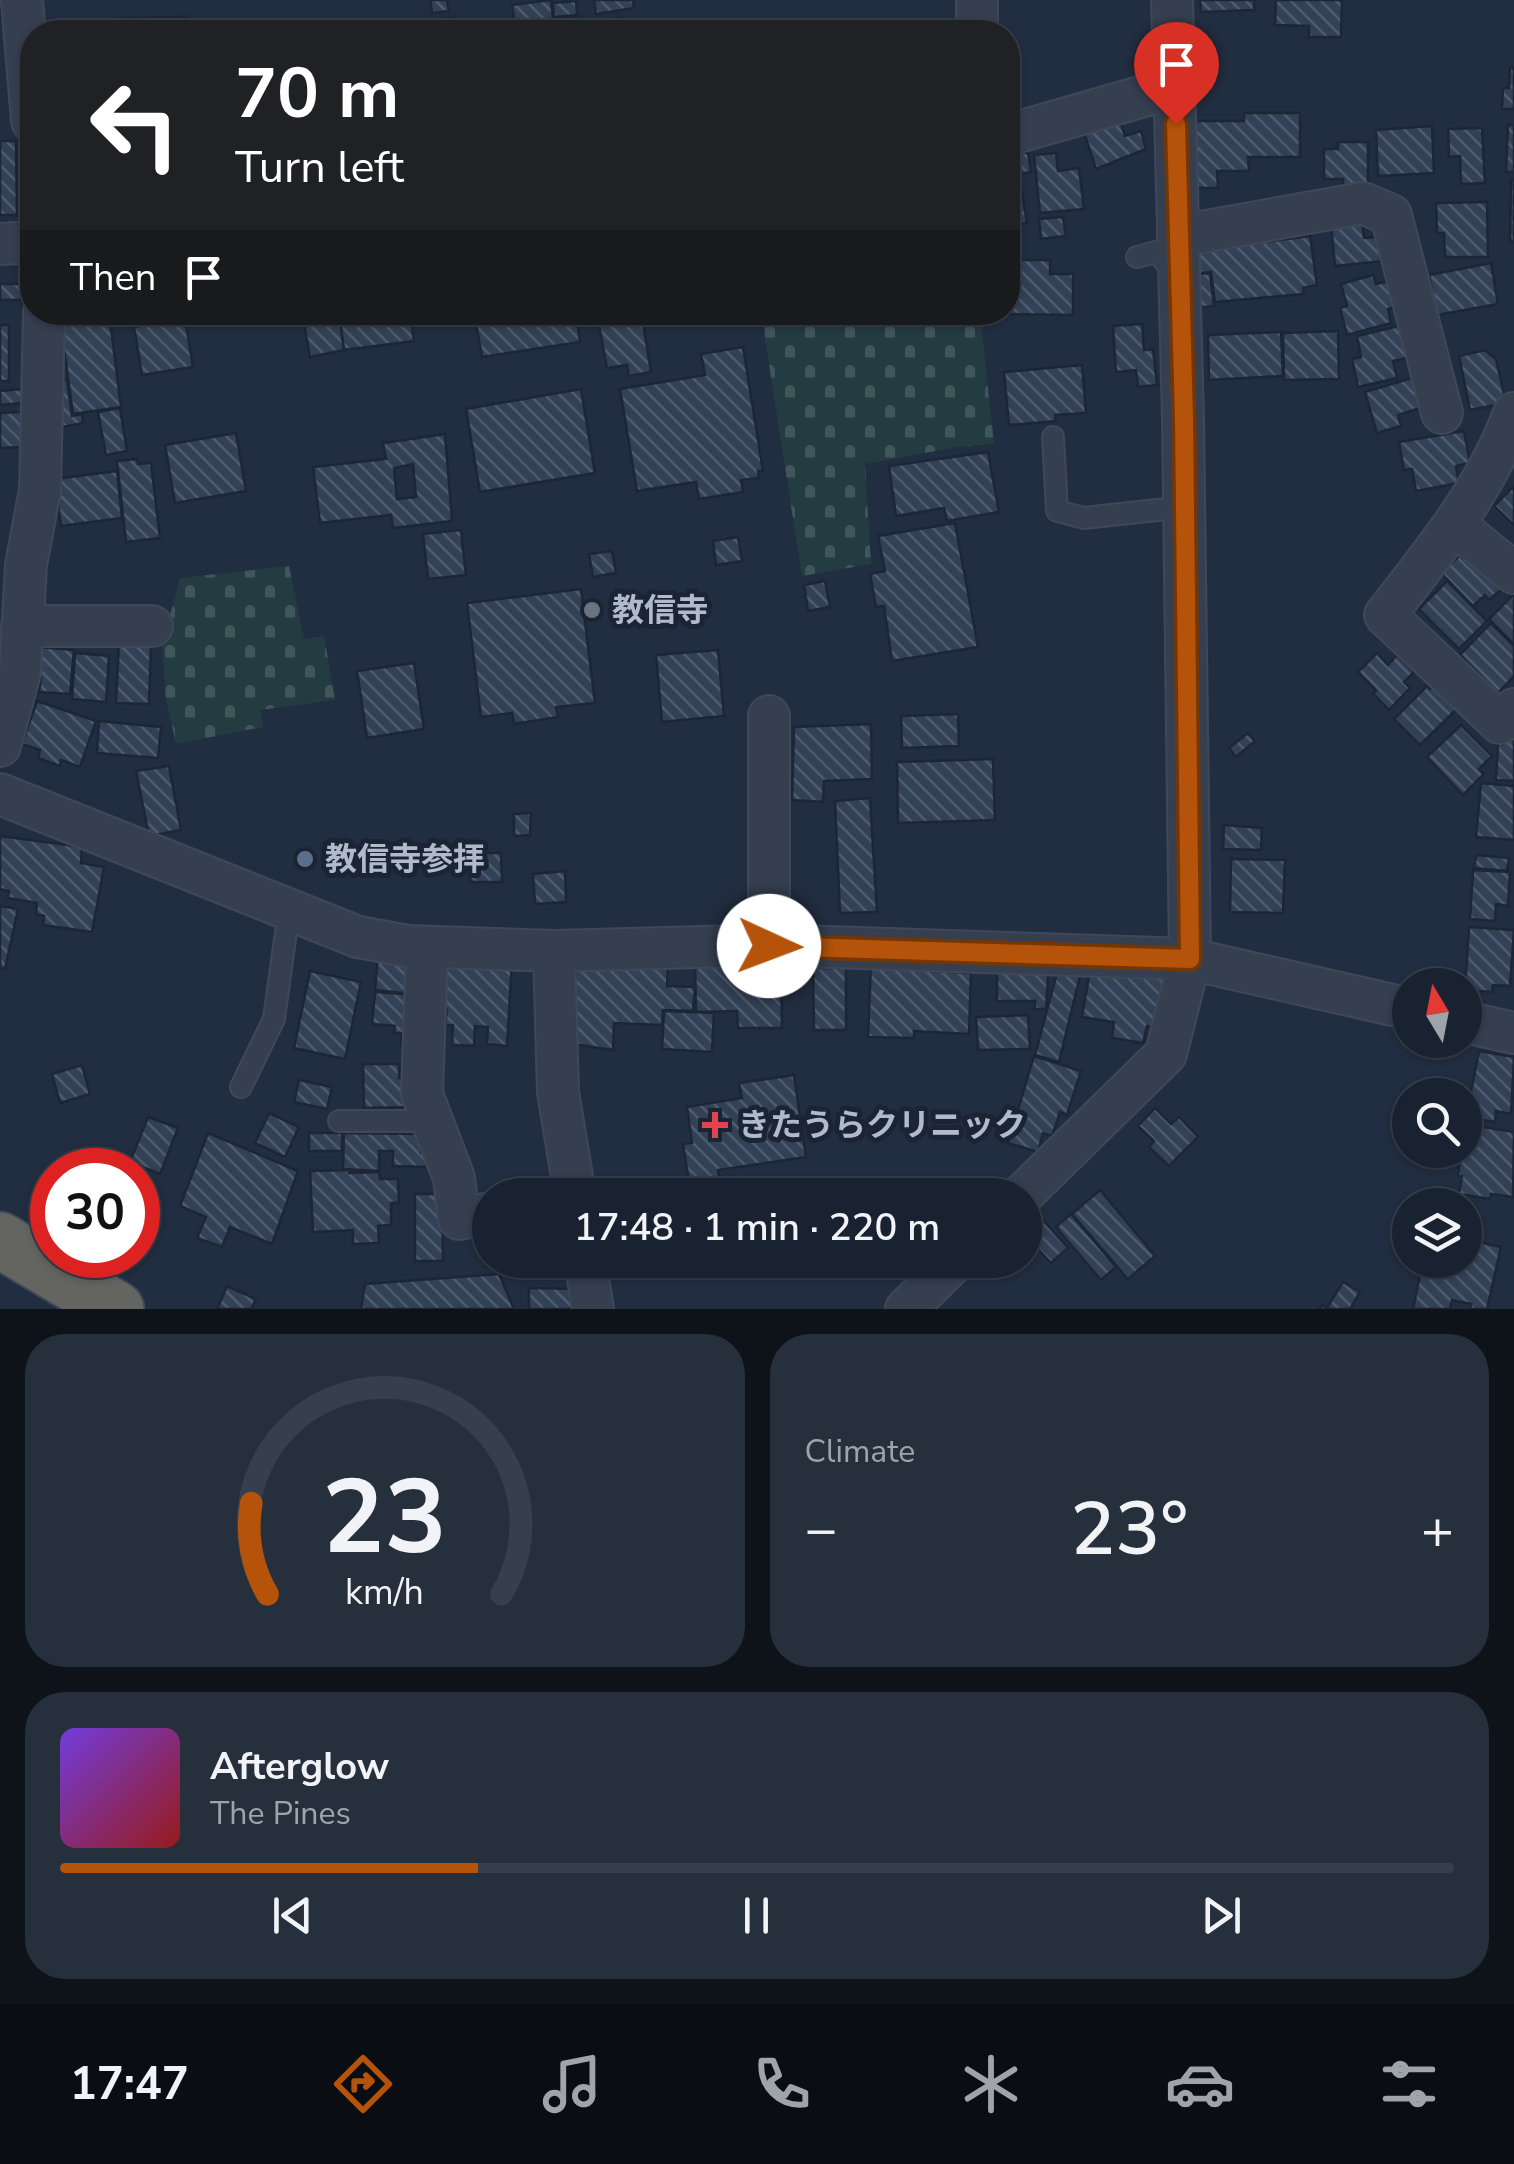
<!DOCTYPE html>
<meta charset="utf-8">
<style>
body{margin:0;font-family:"Nunito Sans","Noto Sans JP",sans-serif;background:#262f3c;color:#f1f3f6;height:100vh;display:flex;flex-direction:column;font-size:38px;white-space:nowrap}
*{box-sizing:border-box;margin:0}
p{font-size:32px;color:#9fa4ab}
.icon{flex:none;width:55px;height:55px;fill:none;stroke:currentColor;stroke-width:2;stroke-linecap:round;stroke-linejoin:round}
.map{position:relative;height:1309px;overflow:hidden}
.details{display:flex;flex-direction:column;gap:25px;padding:25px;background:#0e131a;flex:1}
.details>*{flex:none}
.guide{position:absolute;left:20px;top:20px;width:1000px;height:305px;border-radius:40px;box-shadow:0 2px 8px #0004,0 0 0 2px #373f4c;background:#202124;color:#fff;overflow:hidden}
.needle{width:65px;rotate:350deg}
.tools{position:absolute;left:1392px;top:968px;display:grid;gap:20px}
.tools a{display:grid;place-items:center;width:90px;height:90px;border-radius:50%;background:#192230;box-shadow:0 2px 8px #0004,0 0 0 2px #373f4c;font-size:50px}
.speed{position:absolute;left:30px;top:1148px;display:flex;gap:20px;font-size:50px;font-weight:700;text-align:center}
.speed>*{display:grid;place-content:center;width:130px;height:130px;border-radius:50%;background:#192230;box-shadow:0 2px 8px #0004,0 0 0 2px #373f4c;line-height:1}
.speed .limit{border:15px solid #d22;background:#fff;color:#111}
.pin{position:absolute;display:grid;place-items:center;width:85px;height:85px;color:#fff;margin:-102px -42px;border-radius:50% 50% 50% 0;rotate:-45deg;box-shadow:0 0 10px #0007}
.pin .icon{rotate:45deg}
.me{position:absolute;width:110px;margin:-55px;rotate:92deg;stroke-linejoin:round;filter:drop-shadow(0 0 8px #0008)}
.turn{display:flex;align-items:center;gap:35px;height:210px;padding:0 50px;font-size:45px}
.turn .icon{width:130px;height:130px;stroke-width:2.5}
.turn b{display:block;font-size:70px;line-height:85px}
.then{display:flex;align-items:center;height:95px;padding:0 50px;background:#0003;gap:20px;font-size:38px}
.big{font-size:75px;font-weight:600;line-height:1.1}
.details .widget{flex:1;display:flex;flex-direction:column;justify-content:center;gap:15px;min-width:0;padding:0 35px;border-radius:40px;background:#262f3c}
.details .dial{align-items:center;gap:0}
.dial svg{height:260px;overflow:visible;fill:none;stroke:#373f4c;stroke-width:7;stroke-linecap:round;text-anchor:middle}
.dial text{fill:#f1f3f6;stroke:none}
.song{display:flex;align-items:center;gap:30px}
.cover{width:120px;height:120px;border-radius:15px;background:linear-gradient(135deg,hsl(260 70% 55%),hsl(0 70% 35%))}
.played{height:10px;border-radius:5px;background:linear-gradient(90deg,#b45309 30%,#373f4c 30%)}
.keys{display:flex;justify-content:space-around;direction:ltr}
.heat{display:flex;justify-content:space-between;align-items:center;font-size:55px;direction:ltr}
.details .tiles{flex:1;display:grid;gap:25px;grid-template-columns:1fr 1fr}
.widget:last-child{grid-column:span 2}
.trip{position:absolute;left:472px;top:1178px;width:570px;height:100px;border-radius:50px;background:#192230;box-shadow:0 2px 8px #0004,0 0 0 2px #373f4c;font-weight:600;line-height:100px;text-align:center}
.tabs{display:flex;height:160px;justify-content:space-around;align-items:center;background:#0a0e13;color:#9fa4ab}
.tabs .icon{width:70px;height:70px}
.tabs .active{color:#b45309}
.tabs b{font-size:45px;color:#f1f3f6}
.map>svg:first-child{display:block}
.cemetery{fill:url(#cemetery-stones)}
.building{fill:url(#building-back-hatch);stroke:#1d2636;stroke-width:2.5;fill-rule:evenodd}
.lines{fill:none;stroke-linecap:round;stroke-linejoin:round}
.service-casing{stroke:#3f4858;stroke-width:24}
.minor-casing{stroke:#3f4858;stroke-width:44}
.trunk-casing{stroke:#3e4757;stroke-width:59}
.service{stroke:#363f50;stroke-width:20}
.minor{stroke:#363f50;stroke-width:40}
.trunk{stroke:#646461;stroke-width:55}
.route-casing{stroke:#753606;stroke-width:25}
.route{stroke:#b45309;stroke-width:18}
.worship-dot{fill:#6b7280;stroke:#1b2434;stroke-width:4}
.service-dot{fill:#5c6f8a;stroke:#1b2434;stroke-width:4}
.health-dot{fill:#e0444e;stroke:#1b2434;stroke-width:4}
.labels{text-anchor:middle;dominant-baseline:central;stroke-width:10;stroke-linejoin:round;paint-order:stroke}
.poi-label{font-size:32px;font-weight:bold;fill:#b1bacb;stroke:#1b2434;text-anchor:start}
</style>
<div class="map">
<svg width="1514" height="1309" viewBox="0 0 1514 1309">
<defs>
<pattern id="cemetery-stones" width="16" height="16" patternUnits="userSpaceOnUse" patternTransform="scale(2.5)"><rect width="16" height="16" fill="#233c41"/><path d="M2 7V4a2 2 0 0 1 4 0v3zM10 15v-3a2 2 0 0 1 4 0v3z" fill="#41565b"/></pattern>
<pattern id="building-back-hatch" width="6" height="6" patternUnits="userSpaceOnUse" patternTransform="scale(2.5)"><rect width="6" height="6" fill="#334156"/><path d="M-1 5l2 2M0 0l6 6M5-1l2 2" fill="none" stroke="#4e5a6d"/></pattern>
</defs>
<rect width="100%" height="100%" fill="#212d40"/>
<g class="cemetery">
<path d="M761 313H980L994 444 963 446 865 464 871 564 802 576Z"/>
<path d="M289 566 304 639 324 636 335 700 260 710 263 727 176 744 166 699 162 646 180 578Z"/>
</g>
<g class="building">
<path d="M430 0H447L449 11 432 13Z"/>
<path d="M551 0 553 19 579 16 581 32H516L512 5Z"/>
<path d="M594 0H633L634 8 596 14Z"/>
<path d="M1200 0H1254V10L1201 12Z"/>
<path d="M1276 0H1342L1341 37H1309V26L1275 25Z"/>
<path d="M576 1 577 15 554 17 553 3Z"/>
<path d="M188 17 189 32H119V18Z"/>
<path d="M451 18 452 32H406L405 24Z"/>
<path d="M620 18 622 32H599L597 22Z"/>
<path d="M282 26V32H248V30Z"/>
<path d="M1510 68H1514V109H1502L1503 88H1509Z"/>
<path d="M1244 113H1300V157H1248L1249 171H1217L1218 188H1193L1192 121H1244Z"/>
<path d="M1120 121 1125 136 1141 131 1146 149 1096 169 1084 132Z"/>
<path d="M1508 125H1514V172H1506Z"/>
<path d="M1432 126 1434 173 1378 176 1376 130Z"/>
<path d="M1482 128 1485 183 1461 184 1460 156 1449 157 1448 129Z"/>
<path d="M0 141H16L17 215H0Z"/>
<path d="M1338 142H1368V186H1343V179H1324V149H1338Z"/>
<path d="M1028 152 1031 172 1008 176V155Z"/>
<path d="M1056 153 1058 171 1079 168 1084 209 1040 213 1034 155Z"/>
<path d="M1511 180H1514V242H1510Z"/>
<path d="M1020 181 1027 223 1008 226V183Z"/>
<path d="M1487 202 1488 257H1445L1444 233H1437L1436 203Z"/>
<path d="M1063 217 1066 236 1041 239 1039 219Z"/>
<path d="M1362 219 1364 238 1381 237 1384 261 1335 266 1331 223Z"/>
<path d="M1310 236 1317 285 1303 288 1304 294 1215 302 1211 272 1193 274 1190 252Z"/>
<path d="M1008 260H1050V274H1073V315L1006 314Z"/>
<path d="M1491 263 1498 304 1437 315 1429 275Z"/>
<path d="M1210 273 1214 306 1196 308 1191 275Z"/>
<path d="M1373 275 1376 284 1390 281 1396 307 1388 309 1391 323 1347 335 1340 308 1347 306 1341 284Z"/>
<path d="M0 284H22L21 300H0Z"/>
<path d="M59 312H109L121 407 73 414Z"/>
<path d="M302 312H339L344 350 310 357Z"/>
<path d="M339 312H410L414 341 344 350Z"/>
<path d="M474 312H576L580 342 482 357Z"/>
<path d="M617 312H709L710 316 643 323 651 372 629 376 627 365 607 368 599 325 619 322Z"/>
<path d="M185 318 193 367 142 375 134 327Z"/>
<path d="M1142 324 1144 350 1153 349 1157 385 1138 387 1136 370 1116 372 1113 326Z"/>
<rect x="0" y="325" width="9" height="56"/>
<path d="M1403 325 1411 357 1393 361 1397 378 1358 387 1352 359 1361 357 1357 336Z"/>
<path d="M1338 331 1339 379 1284 380 1283 333Z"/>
<path d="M1281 332 1283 376 1209 380 1208 335Z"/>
<path d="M743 347 763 471H758L759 478 741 480 743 492 699 499 696 482 637 491 620 389 705 375 701 354Z"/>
<path d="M1485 350 1496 359 1506 403 1470 410 1459 356Z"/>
<path d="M1082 365 1086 413 1055 415 1056 421 1009 425 1004 372Z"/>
<path d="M1415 377 1423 407 1398 415 1401 426 1377 433 1365 392Z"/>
<path d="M67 380 72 416 82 414 83 423 57 428 59 381Z"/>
<path d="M22 389 23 403 0 405V391Z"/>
<path d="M581 389 595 473 480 492 466 409Z"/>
<path d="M120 408 127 451 106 455 98 412Z"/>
<path d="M21 412 23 447 0 448V413Z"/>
<path d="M1464 431 1470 463 1456 466 1459 483 1416 491 1412 469 1404 470 1399 442Z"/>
<path d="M236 433 246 491 175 503 165 445Z"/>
<path d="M445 434 452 521 393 528 391 515 320 523 313 467 386 459 383 443ZM413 464 416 497 397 499 394 468Z"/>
<path d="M988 452 999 512 947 521 944 508 896 516 889 466Z"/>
<path d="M137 459 138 464 151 463 160 538 126 542 117 461Z"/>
<path d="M117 471 122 518 61 526 55 479Z"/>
<path d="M1514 486V525L1494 506Z"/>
<path d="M955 523 978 647 892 661 884 606 876 607 870 574 885 571 878 536Z"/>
<path d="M461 530 466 575 428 579 423 534Z"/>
<path d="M738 537 742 561 716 565 713 541Z"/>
<path d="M612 551 616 573 593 577 589 554Z"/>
<path d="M1469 552 1504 587 1489 600 1485 595 1473 606 1441 573 1460 555 1462 558Z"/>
<path d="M825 581 830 607 808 611 804 585Z"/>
<path d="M1447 581 1487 621 1459 649 1419 609Z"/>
<path d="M581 589 595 703 556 707 558 717 514 724 512 713 481 717 467 603Z"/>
<path d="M1514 594V644L1489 619Z"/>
<path d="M1491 623 1514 646V676L1498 693 1460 655Z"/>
<path d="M119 642 151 644 149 704 116 703Z"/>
<path d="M37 647 74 650 70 694 39 692 41 678H35Z"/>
<path d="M718 650 724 716 662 722 656 655Z"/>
<path d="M75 653 109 656 106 702 72 699Z"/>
<path d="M1377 653 1388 665 1397 655 1414 672 1404 682 1410 688 1389 710 1373 694 1376 690 1358 672Z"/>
<path d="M414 663 424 729 367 738 357 671Z"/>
<path d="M1437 682 1460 706 1420 745 1394 719 1427 686 1430 689Z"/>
<path d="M37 701 96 721 80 767 61 760 60 766 38 758 40 750 22 744Z"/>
<path d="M958 714 959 746 902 748 901 716Z"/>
<path d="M99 721 161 727 158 758 97 753Z"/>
<path d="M871 724 872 779 824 781 823 802 792 800 794 727Z"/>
<path d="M1461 725 1492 756 1479 769 1484 774 1463 795 1427 757Z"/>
<path d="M1248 733 1255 741 1236 757 1229 748Z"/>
<path d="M1504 733 1514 734V781L1496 780 1498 743 1503 744Z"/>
<path d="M993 759 995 820 898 823 897 762Z"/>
<path d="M169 766 181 830 149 836 136 771Z"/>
<path d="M1481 783 1514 786V840L1476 837Z"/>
<path d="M870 798 877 912 840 913 835 801Z"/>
<path d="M531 813 530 835 514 836V814Z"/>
<path d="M1224 825 1262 828 1261 850 1223 849Z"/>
<path d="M0 836 82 847 81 863 104 867 92 932 43 925 44 916 36 914 37 903 8 898 9 891 0 889Z"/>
<path d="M471 853H501L502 882H470Z"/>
<path d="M1476 855 1509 858 1507 871 1474 868Z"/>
<path d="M1231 859 1285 860 1283 913 1230 912Z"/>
<path d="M1473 870 1510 872 1508 906 1496 904 1495 921 1470 919Z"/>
<path d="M565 871 566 902 535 904 533 874Z"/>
<path d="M0 906 18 909 5 969 0 968Z"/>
<path d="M1469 927 1514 930 1510 986 1493 985 1492 992 1465 990Z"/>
<path d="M378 955 417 958 413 994 375 990Z"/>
<path d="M438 956 512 961 507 1046 487 1044 488 1027 475 1026 474 1046 452 1045 453 1025 445 1026 447 1009 436 1008Z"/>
<path d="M1061 958 1083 964 1059 1062 1035 1055Z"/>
<path d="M1092 958 1165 970 1159 1018 1155 1028 1147 1026 1143 1043 1112 1038 1114 1022 1082 1017Z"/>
<path d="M781 960 782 1028H738L737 1011 696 1012 695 962Z"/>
<path d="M1049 961 1046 1009H1035V1001H997V962Z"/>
<path d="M576 962 668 965 667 986 695 987 693 1011 663 1010 662 1025 614 1023 613 1050 572 1044Z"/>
<path d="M871 963 915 965V970L971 973 969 1034 914 1031V1038L868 1037Z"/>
<path d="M813 968H846V1030H814Z"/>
<path d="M310 971 361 982 345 1059 294 1048Z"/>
<path d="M375 992 416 995 412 1046 401 1045 402 1033H394L395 1026 372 1024Z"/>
<path d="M664 1011 714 1013 712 1052 662 1049Z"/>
<path d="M1028 1015 1030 1049 978 1050 976 1017Z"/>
<path d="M1479 1051 1514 1057 1511 1114 1496 1111 1495 1122 1466 1117Z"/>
<path d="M1034 1056 1081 1071 1067 1115 1060 1112 1052 1136 1043 1133 1038 1152 1008 1143Z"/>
<path d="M363 1064H399V1078H411V1107L364 1108Z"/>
<path d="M82 1065 90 1094 60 1103 52 1074Z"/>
<path d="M794 1075 806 1157 718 1170 722 1195H691L683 1144 692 1143 687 1107 742 1098 739 1083Z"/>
<path d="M299 1080 332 1087 327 1109 294 1102Z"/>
<path d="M1155 1108 1171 1124 1179 1117 1198 1137 1169 1166 1149 1147 1154 1141 1138 1126Z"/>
<path d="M269 1113 299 1127 285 1157 255 1143Z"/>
<path d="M148 1117 178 1128 160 1174 130 1162Z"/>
<path d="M1465 1124 1514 1132 1513 1197 1491 1194 1490 1199 1459 1194 1462 1176H1458L1461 1150H1465Z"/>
<path d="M208 1133 298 1171 272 1244 230 1227 222 1247 197 1238 206 1217 180 1206Z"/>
<rect x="309" y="1133" width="33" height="18"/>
<path d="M344 1133 422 1134 421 1153H427V1167L393 1166V1151H379V1171L343 1169Z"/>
<path d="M349 1170V1173L379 1172 380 1179H398L399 1203H391V1225L378 1226 379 1243 353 1244V1230L313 1232 310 1171Z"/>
<path d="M1100 1190 1155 1256 1128 1279 1072 1214Z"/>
<path d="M415 1194H442L443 1261H415Z"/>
<path d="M1071 1214 1116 1267 1101 1280 1056 1227Z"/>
<path d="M1041 1218 1068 1248 1051 1263 1025 1235Z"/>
<path d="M490 1224V1260H569L570 1264 506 1275 502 1264 485 1267 478 1226Z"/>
<path d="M1465 1239 1501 1247 1487 1309H1470L1471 1304 1452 1300 1450 1309H1413L1423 1260H1465Z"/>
<path d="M499 1274 514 1309H361L365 1284Z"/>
<path d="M1343 1282 1360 1292 1350 1309H1319L1322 1305 1327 1308Z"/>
<path d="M227 1286 256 1299 251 1309H217Z"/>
<path d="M529 1288 577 1289V1309H529Z"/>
</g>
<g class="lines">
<defs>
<g id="service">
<path d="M1137 257 1163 250 1164 261H1172"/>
<path d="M1053 437 1057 511 1084 518 1184 507"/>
<path d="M241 1087 274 1019 289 910"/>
<path d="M339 1121H432"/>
</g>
<g id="minor">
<path d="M22 0 32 121"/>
<path d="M977 32V0"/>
<path d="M1008 135 1175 87"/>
<path d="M1179 236 1363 203 1391 215 1442 413"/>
<path d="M0 244 32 242"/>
<path d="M1514 413C1486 489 1435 551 1385 615L1500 723 1514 709"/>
<path d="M1455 525 1514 573"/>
<path d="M22 626H152"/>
<path d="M0 746 20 672 26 565 40 490 44 312"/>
<path d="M0 794 358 937 408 946 554 951 769 945 1190 959 1410 1009"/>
<path d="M769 945V716"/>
<path d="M427 947 422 1094 454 1178 459 1219 490 1213"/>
<path d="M554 951 558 1092 575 1195"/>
<path d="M1465 1022 1514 1033"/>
<path d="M1022 1195 1166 1054 1190 959 1183 419 1172 0"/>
<path d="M585 1260 593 1309"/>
<path d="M906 1309 956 1260"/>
</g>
<path id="trunk" d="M0 1240 116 1309"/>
</defs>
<use href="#service" class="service-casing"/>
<use href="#minor" class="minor-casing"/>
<use href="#trunk" class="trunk-casing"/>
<use href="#service" class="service"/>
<use href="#minor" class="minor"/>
<use href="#trunk" class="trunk"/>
</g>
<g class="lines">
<defs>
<path id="route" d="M769 946 1190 959 1184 419 1176 124"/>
</defs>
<use href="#route" class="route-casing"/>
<use href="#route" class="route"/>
</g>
<circle class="worship-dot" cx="592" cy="610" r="10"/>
<circle class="service-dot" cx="305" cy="859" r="10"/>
<path class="health-dot" d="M710 1110h10v10h10v10h-10v10h-10v-10h-10v-10h10z"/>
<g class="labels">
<g class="poi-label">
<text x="612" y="610">教信寺</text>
<text x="325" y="859">教信寺参拝</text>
<text x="738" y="1125">きたうらクリニック</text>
</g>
</g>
</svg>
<div class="tools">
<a><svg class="needle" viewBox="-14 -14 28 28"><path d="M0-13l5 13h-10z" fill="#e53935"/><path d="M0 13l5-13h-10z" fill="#9fa4ab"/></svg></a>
<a><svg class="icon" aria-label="search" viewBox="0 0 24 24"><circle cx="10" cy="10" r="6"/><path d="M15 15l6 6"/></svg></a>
<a><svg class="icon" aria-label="layers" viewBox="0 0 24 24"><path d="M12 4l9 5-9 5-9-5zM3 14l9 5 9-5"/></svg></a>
</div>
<div class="speed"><div class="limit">30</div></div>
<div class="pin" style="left:1176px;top:124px;background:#d93025"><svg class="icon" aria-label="arrive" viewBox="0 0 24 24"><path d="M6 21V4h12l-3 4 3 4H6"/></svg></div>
<svg class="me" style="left:769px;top:946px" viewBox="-20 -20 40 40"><circle r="19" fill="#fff"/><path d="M0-13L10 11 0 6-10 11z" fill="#b45309"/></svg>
<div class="trip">17:48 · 1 min · 220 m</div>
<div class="guide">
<div class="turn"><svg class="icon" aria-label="left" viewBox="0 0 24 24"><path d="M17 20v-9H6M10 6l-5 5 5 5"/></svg><div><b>70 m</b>Turn left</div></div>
<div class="then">Then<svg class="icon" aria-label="arrive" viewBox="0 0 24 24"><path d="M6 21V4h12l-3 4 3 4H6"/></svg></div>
</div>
</div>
<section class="details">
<div class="tiles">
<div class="widget dial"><svg viewBox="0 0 100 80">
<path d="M14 69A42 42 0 1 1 86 69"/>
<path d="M14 69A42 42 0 0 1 9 41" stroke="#b45309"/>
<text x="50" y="56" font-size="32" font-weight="700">23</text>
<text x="50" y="72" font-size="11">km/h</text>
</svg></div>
<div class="widget"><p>Climate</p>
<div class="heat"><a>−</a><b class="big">23°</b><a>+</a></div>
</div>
<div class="widget">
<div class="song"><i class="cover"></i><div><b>Afterglow</b><p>The Pines</p></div></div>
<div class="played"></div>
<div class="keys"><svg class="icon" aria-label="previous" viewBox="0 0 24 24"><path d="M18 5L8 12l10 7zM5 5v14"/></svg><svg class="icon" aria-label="pause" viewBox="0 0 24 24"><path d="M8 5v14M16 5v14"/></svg><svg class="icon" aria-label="next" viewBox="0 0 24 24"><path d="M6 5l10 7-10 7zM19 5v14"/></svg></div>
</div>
</div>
</section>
<nav class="tabs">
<b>17:47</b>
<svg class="icon active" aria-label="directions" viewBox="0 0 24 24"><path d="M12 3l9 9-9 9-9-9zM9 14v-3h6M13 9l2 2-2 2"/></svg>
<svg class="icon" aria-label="music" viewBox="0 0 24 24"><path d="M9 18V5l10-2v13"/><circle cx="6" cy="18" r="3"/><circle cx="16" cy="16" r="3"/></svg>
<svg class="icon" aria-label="phone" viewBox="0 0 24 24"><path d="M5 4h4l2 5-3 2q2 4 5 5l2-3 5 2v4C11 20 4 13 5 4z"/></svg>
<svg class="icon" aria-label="climate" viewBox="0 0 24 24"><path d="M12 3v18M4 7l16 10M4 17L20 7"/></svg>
<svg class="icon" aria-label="car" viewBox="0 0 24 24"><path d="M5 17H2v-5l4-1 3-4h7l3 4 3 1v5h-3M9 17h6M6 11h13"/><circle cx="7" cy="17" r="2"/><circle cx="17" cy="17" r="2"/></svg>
<svg class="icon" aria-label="filters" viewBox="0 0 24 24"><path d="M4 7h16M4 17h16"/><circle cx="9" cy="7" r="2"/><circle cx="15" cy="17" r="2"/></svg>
</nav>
